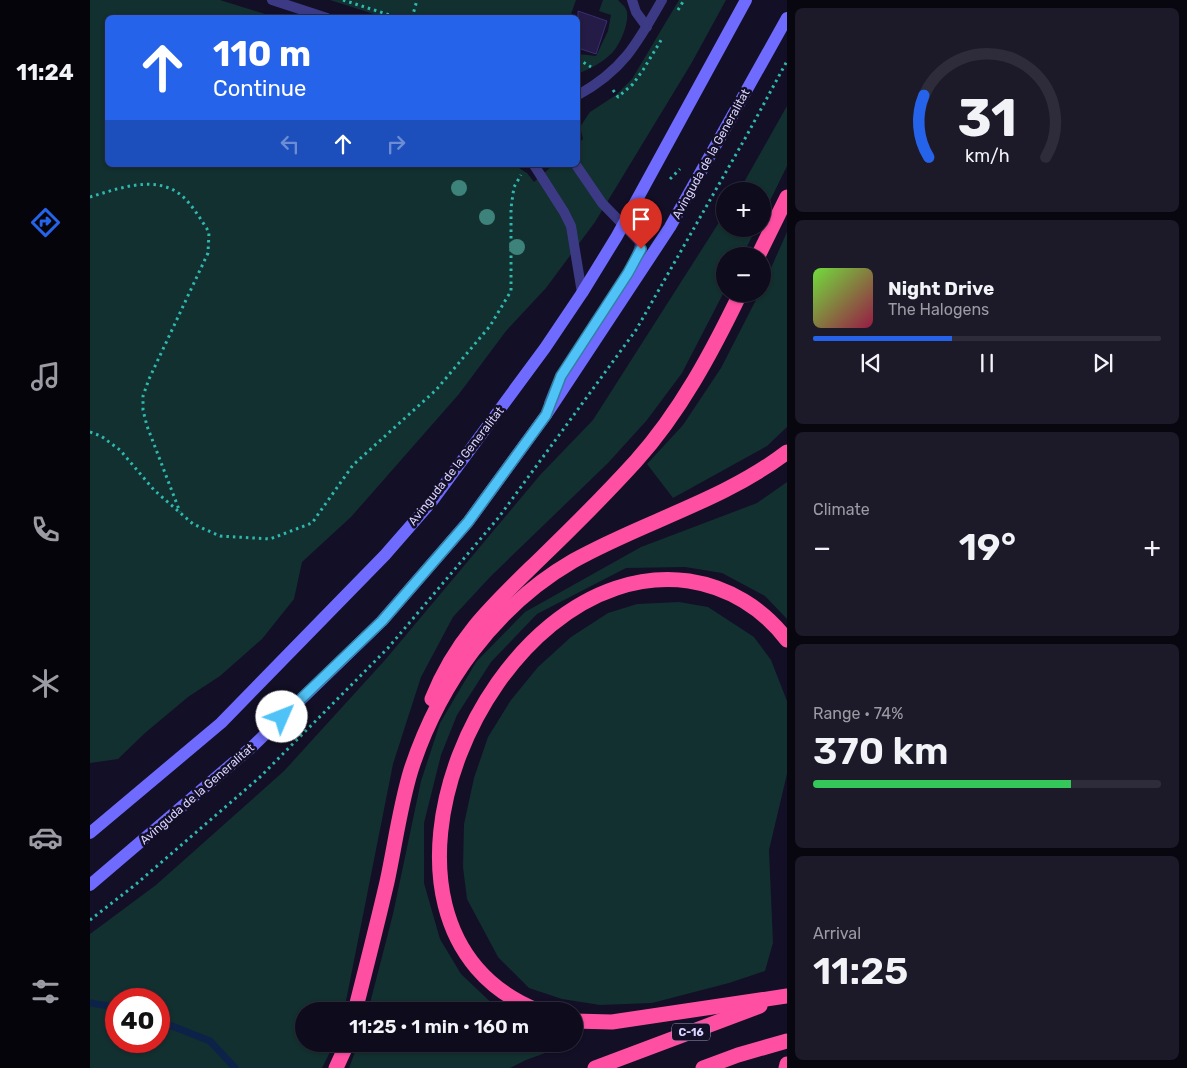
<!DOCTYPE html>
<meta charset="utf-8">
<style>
body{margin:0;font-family:Rubik,sans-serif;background:#1c1929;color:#f1f3f6;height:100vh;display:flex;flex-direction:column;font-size:19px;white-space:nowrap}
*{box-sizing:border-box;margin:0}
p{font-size:16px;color:#9b9ba3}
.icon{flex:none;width:28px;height:28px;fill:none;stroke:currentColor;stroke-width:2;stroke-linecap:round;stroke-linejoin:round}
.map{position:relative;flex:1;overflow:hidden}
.details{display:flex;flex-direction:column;gap:8px;padding:8px;background:#08060f;width:400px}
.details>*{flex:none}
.guide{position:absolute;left:15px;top:15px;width:475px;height:152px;border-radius:8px;box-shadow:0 1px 4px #0004,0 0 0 1px #2e2b3b;background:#2563eb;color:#fff;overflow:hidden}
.buttons{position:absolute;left:626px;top:182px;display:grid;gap:10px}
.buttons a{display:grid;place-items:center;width:55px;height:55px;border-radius:50%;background:#0e0b1c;box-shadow:0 1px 4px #0004,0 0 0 1px #2e2b3b;font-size:25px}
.speed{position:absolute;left:15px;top:988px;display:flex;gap:10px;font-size:25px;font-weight:700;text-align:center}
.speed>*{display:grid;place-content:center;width:65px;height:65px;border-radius:50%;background:#0e0b1c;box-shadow:0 1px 4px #0004,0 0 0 1px #2e2b3b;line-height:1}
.speed .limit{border:8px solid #d22;background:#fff;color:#111}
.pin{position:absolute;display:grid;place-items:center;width:42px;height:42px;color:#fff;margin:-51px -21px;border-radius:50% 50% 50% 0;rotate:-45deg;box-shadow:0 0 5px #0007}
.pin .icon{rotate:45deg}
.me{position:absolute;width:55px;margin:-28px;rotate:46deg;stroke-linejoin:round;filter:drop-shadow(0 0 4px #0008)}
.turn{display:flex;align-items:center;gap:18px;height:105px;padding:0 25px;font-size:22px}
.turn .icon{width:65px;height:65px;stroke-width:2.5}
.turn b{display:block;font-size:35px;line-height:42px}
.lanes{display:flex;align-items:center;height:48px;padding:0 25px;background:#0003;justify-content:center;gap:25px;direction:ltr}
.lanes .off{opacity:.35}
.big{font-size:38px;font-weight:600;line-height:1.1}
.details .card{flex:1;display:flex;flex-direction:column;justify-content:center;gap:8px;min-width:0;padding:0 18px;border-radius:8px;background:#1c1929}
.details .dial{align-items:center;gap:0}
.dial svg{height:130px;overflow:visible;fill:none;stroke:#2e2b3b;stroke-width:7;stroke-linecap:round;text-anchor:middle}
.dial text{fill:#f1f3f6;stroke:none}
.song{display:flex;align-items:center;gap:15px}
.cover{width:60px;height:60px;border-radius:8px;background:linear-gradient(135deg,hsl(100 70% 55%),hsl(340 70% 35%))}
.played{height:5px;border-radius:2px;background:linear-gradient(90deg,#2563eb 40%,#2e2b3b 40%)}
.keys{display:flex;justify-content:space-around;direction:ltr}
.heat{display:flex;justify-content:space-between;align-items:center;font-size:28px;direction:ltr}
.charge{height:8px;border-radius:4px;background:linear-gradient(90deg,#34c759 74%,#2e2b3b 0)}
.trip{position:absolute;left:205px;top:1002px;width:288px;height:50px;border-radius:25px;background:#0e0b1c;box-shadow:0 1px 4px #0004,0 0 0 1px #2e2b3b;font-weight:600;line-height:50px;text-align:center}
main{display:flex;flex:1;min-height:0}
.menu{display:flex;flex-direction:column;width:90px;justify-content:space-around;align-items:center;background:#06040b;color:#9b9ba3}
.menu .icon{width:35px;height:35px}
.menu .selected{color:#2563eb}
.menu b{font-size:22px;color:#f1f3f6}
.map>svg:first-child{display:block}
.green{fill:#12302f;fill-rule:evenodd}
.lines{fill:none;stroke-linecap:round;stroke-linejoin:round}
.stream{stroke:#0c2248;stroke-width:7}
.building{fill:#241b47;stroke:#3b2d73}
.path{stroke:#2fb8b0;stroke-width:3;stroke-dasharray:2.5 4;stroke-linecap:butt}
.lane{stroke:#3d3a85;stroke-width:10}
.secondary{stroke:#6f6bff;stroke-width:12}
.highway{stroke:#ff4fa3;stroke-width:15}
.tree{fill:#3d827b}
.route-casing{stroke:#337fa1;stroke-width:12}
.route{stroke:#4fc3f7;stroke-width:9}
.labels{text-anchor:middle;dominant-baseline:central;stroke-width:5;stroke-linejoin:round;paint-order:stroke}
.shield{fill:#130f26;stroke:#9e99be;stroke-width:1}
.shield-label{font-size:11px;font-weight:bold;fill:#d9d4ff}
.street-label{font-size:12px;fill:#d9d4ff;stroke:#130f26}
</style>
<main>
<nav class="menu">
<b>11:24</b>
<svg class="icon selected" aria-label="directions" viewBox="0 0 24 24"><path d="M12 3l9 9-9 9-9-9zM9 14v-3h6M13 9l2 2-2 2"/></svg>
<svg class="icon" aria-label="music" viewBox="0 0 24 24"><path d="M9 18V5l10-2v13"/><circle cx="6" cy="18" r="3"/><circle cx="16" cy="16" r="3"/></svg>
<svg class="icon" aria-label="phone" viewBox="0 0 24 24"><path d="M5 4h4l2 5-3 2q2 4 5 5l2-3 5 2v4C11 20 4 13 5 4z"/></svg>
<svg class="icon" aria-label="climate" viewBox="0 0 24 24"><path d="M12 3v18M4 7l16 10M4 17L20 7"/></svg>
<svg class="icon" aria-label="car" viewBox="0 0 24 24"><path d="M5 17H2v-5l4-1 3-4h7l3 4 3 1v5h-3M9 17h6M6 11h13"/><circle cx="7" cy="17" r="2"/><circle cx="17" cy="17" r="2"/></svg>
<svg class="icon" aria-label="filters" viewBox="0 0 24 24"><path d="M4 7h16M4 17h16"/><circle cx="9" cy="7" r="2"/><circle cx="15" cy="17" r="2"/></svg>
</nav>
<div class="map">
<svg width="697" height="1068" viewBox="0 0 697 1068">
<rect width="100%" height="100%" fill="#130f26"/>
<g class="green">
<path d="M0 0H130L185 17 18 18V165H424L437 173 444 182 463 165H488V144L493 139 490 127 500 112 526 95 542 79 589 0H636L601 64 505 222 456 288 416 331 369 394 261 517 212 562 204 599 172 639 130 676 98 697 55 733 28 759 0 763Z"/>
<path d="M240 0H486L480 17H293Z"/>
<path d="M513 0H528C530 3 534 5 536 9 541 20 530 45 522 53 513 62 499 70 488 73V54L506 56 518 31 521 15 509 11Z"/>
<path d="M697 106V166L673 215 672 191H649Z"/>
<path d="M635 213V229H666L652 256H635V290L592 373 557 420 518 463 400 577 363 617 331 677 303 764 254 1011H214V1044H244L232 1068H0V934L66 885 194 771 295 660 451 474 503 420ZM26 999H69V1041H26Z"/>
<path d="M697 232V427L677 446 583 498 557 464 593 425 631 368 669 294H672L673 286Z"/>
<path d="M697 482V619L675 596 632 573 595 567 536 568 447 614 401 662 367 715 351 755 334 823V883L350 939 371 974 410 1011H278L303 914 331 781 350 723 386 662 435 612 551 547 667 503Z"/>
<path d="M589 602 618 607 664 637 681 660 697 701V774L679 850 683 943 675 971 639 983 562 1003 510 1005 472 999 439 988 408 957 377 899 373 867 374 824 384 778 398 737 421 700 448 667 481 637 518 613 547 604Z"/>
<path d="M268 1044H480L436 1060 420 1068H259Z"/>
</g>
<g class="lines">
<g class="stream">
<path d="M0 1003 26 1007"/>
<path d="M69 1021 120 1041 145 1068"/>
</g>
</g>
<path class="building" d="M488 11 517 21 506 54 488 48Z"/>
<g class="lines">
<g class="path">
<path d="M253 0 309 18"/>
<path d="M588 10 594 0"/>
<path d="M322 18 327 0"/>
<path d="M488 59 501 67"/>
<path d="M523 90 528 97 543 84 553 70 573 37"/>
<path d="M580 179 590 169"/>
<path d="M0 197C27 189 65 174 91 195 102 204 111 220 119 232L118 253 59 379 53 396V410L57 426 90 512"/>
<path d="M0 432 11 436 30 450 64 490 103 524 130 536 180 539 222 523 263 465 346 390 400 326 421 291V208L424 187 431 175"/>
<path d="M0 920 45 885 170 777 298 648 409 517 546 330 657 135 697 61"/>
</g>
<g class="lane">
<path d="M182 0 237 18"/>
<path d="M542 0 546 12 557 27"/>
<path d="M488 95C533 70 547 44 572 0"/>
<path d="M444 165 474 212 481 226 492 293"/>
<path d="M459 403C463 393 467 383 472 374 486 350 551 263 550 242L512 203 486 165"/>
</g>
<g class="secondary">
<path d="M0 833 131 723 295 555 343 500 455 348 492 293 527 236 656 0"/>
<path d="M0 885 164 745 292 621 378 522 456 415 580 227 697 18"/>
</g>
<g class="highway">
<path d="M668 256 697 197"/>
<path d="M342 699C367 636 406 602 453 556 485 525 516 494 546 461 590 412 622 352 650 294"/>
<path d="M265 1011C276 968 287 925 297 882 305 845 310 806 321 770 349 684 404 607 483 561 552 522 633 501 697 452"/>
<path d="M449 1011C238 929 398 553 599 581 638 587 673 608 697 640"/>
<path d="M484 1021 522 1022 697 996"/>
<path d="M246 1068 257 1044"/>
<path d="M505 1068 670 1006"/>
<path d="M613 1068 648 1055 697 1041"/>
<path d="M696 1068 697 1064"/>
</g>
</g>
<g class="tree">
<circle cx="369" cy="188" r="8"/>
<circle cx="397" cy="217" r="8"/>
<circle cx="427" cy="247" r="8"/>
</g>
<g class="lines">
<defs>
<path id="route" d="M192 717 292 621 378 522 456 415 471 376 538 273 551 249"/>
</defs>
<use href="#route" class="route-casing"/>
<use href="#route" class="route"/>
</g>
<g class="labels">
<rect class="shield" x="582" y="1023.5" width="38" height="17" rx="4"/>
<g class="shield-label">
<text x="601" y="1032">C-16</text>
</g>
<g class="street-label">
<text transform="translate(621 154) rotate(-61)">Avinguda de la Generalitat</text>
<text transform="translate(366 466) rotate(-52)">Avinguda de la Generalitat</text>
<text transform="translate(107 794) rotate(-41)">Avinguda de la Generalitat</text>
</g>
</g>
</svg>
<div class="buttons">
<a>+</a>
<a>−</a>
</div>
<div class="speed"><div class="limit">40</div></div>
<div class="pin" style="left:551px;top:249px;background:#d93025"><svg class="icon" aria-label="arrive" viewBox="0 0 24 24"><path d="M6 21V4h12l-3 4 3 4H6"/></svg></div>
<svg class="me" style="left:192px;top:717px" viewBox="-20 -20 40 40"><circle r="19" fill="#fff"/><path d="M0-13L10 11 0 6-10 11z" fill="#4fc3f7"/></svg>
<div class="trip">11:25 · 1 min · 160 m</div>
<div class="guide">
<div class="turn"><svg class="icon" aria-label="ahead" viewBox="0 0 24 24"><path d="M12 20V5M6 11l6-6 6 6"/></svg><div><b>110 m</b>Continue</div></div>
<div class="lanes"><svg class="icon off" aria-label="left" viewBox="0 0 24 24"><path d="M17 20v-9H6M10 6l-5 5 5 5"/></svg><svg class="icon" aria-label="ahead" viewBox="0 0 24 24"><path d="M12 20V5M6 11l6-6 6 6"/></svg><svg class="icon off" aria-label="right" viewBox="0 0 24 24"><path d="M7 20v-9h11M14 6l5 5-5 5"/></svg></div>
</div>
</div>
<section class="details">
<div class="card dial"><svg viewBox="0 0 100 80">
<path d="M14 69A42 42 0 1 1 86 69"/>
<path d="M14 69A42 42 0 0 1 11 31" stroke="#2563eb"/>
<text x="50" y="56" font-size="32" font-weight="700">31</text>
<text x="50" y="72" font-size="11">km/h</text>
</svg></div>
<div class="card">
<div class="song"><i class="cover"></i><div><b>Night Drive</b><p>The Halogens</p></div></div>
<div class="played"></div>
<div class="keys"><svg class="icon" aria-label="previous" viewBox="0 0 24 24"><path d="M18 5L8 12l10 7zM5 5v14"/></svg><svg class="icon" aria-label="pause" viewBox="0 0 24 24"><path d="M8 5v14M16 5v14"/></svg><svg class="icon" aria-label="next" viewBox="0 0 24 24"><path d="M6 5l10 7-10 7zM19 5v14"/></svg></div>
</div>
<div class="card"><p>Climate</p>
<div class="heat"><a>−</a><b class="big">19°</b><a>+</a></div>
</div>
<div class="card"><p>Range · 74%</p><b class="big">370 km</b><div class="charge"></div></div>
<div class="card"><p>Arrival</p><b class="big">11:25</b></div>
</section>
</main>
